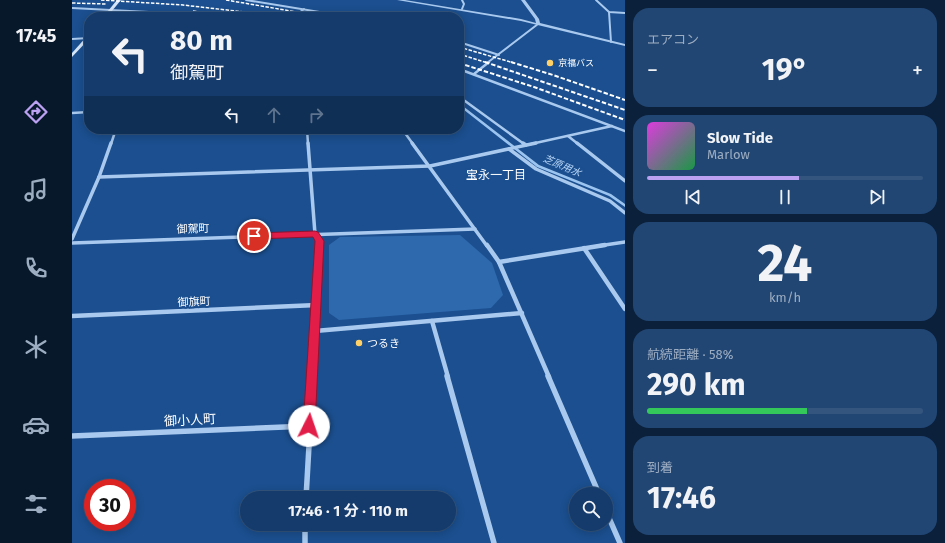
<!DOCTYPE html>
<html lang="ja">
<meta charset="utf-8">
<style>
body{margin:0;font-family:"Fira Sans","Noto Sans JP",sans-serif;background:#214673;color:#f1f3f6;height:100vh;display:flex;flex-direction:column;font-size:15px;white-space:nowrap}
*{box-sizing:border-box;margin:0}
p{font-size:13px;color:#9dadc1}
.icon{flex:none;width:22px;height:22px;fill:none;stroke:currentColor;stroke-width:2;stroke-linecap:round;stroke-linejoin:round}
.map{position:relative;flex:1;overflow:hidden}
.details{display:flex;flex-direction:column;gap:8px;padding:8px;background:#0b203b;width:320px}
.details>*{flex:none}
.top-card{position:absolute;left:12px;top:12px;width:380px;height:122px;border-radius:16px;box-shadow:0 2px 10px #0003,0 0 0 1px #33557e;background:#143b6b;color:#f1f3f6;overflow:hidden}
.fabs{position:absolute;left:497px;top:487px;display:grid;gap:8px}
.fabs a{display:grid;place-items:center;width:44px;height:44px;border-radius:50%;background:#143b6b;box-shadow:0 2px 10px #0003,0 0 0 1px #33557e;font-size:20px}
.speed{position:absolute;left:12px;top:479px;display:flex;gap:8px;font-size:20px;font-weight:700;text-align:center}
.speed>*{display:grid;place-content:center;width:52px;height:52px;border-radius:50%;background:#143b6b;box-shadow:0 2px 10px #0003,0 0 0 1px #33557e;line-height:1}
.speed .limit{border:6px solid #d22;background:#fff;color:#111}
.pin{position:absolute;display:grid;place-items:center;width:34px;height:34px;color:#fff;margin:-17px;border:2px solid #fff;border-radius:50%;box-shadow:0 1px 4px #0007}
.me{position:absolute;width:44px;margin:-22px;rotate:4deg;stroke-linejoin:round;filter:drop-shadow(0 0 3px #0008)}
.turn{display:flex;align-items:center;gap:14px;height:84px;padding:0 20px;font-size:18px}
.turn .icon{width:52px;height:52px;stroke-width:2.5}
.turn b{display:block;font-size:28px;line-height:34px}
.lanes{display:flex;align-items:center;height:38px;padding:0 20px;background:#0003;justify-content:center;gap:20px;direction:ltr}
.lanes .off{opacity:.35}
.big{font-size:30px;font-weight:700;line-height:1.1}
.details .card{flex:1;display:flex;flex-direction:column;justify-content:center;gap:6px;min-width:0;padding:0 14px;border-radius:16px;background:#214673}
.details .dial{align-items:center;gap:0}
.dial b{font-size:52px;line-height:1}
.song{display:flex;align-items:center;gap:12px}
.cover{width:48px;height:48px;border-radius:6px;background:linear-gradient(135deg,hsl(300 70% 55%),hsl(140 70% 35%))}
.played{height:4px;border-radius:2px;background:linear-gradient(90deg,#bca0f2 55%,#33557e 55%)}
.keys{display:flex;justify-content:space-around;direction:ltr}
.heat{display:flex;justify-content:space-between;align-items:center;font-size:22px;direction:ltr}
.charge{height:6px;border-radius:3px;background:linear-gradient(90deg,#34c759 58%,#33557e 0)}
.trip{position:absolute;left:168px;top:491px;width:216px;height:40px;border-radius:20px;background:#143b6b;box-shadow:0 2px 10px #0003,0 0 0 1px #33557e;font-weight:700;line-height:40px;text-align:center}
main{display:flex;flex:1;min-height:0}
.tab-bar{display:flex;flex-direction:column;width:72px;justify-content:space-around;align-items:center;background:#08182b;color:#9dadc1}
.tab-bar .icon{width:28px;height:28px}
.tab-bar .current{color:#bca0f2}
.tab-bar b{font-size:18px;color:#f1f3f6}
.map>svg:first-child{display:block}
.green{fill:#2e69ad}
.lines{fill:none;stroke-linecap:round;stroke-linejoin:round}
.stream{fill:#9cc4f0;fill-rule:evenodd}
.minor-far4{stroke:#a9c9ee;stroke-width:2}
.minor-far3{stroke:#a9c9ee;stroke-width:2.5}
.minor-far2{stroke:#a9c9ee;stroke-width:3.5}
.minor-far1{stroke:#a9c9ee;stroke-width:4.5}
.minor{stroke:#a9c9ee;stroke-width:5.5}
.tertiary{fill:#a9c9ee;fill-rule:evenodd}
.secondary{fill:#d6e6fa;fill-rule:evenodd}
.rail-far1{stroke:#fff;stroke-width:1.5;stroke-dasharray:3.5 1.5;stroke-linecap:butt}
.rail{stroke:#fff;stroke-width:2;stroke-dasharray:4.5 2;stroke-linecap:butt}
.route{fill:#e11d48;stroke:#92132f}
.poi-dot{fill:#ffd166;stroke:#1b4f8f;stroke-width:1.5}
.labels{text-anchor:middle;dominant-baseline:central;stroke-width:4;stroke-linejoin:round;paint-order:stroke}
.far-poi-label{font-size:9px;fill:#fff;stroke:#1b4f8f;text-anchor:start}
.far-water-label{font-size:10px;font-style:italic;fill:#b5d3f5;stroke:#1b4f8f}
.street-label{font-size:11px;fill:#fff;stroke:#1b4f8f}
.poi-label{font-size:11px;fill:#fff;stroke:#1b4f8f;text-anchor:start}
.neighbourhood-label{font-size:12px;fill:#fff;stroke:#1b4f8f}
.near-street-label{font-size:13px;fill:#fff;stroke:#1b4f8f}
</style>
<main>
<nav class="tab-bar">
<b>17:45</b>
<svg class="icon current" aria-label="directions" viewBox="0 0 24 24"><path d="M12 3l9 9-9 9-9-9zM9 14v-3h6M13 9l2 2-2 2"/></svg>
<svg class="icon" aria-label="music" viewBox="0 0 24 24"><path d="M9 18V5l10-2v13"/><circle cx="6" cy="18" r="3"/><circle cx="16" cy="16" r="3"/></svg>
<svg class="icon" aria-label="phone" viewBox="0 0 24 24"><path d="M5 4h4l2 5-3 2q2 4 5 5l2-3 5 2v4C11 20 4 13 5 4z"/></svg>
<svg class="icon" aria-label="climate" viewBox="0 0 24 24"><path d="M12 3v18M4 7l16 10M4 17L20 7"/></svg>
<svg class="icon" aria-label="car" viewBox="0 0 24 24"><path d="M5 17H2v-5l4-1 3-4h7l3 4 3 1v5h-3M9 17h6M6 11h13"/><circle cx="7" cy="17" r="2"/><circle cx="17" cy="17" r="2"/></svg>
<svg class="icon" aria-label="filters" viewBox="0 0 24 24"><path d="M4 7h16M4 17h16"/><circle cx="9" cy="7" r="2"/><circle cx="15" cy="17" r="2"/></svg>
</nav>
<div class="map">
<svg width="553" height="543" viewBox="0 0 553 543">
<rect width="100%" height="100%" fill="#1b4f8f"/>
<path class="green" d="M388 235 420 263 431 295 419 308 267 320 257 313V245L268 237Z"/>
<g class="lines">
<path class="stream" d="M387 103 467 165 539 194 553 204V207L537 196 465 167 387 106Z"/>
<g class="minor-far4">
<path d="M174 0 278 17"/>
<path d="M390 0 392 4 390 9"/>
<path d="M524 0 537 12 553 13"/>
<path d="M0 8 96 13 135 17"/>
<path d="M537 12 539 42"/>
<path d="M222 17 232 9"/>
<path d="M0 39 17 38"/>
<path d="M387 42 427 55"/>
<path d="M415 63 466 24"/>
</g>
<g class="minor-far3">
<path d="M387 69 553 131"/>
<path d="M402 74 417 62"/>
<path d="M387 99 393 101 452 144"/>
<path d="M0 113 17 112"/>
<path d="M235 129 236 144"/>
<path d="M330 129 341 144"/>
<path d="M496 136 506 144"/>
<path d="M39 144 44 129"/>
<path d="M459 144 540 126"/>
</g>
<g class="minor-far2">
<path d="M236 143 243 234 248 241V246"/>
<path d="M340 143 415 246"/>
<path d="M451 143 454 145"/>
<path d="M505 143 553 181"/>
<path d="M437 149 464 169 538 201 553 213"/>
<path d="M27 177 358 166 464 143"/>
<path d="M0 239 27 177 39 143"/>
<path d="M0 243 403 229"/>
<path d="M526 246 553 242"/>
</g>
<g class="minor-far1">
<path d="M415 245 427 262 477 377"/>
<path d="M512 248 553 309"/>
<path d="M427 262 533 245"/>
<path d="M0 316 245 305"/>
<path d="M360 321 376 377"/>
<path d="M243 331 450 313"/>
<path d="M241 377 248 245"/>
</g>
<g class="minor">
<path d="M375 376 422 543"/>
<path d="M476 376 527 494"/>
<path d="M0 436 237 426"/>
<path d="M234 498 241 376"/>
<path d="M534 511 548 543"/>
<path d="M233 524V543"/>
</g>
<path class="tertiary" d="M325 0H333L449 19 464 23 463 19 449 0H453L467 19 468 23 553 44V46L449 21Z"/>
<g class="secondary">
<path d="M45 0H49L35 17H31Z"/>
<path d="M16 35H17V39L0 57V53Z"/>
</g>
<g class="rail-far1">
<path d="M29 0 111 5 216 17"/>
<path d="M154 0 254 17"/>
<path d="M0 3 34 4"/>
<path d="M121 11 169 17"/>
<path d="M212 14 233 17"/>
<path d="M387 47 442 63"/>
<path d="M387 54 416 63"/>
<path d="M387 63H388"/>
</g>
<g class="rail">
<path d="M413 62 553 110"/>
<path d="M439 62 481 75 553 100"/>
<path d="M387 63 462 87 553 120"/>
</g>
</g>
<path class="route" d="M243 231 246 232 252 241 243 426 241 430 237 432 233 430 231 426 243 241 241 237 182 239 178 236 182 233Z"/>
<g class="poi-dot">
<circle cx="478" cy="63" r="4"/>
<circle cx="287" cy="343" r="4"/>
</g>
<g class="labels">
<g class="far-poi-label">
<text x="486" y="63">京福バス</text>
</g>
<g class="far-water-label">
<text transform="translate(490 166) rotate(23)">芝原用水</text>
</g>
<g class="street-label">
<text transform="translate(121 229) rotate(-2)">御駕町</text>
<text transform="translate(122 302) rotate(-3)">御旗町</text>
</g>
<g class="poi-label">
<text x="295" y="343">つるき</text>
</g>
<g class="neighbourhood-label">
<text x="424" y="175">宝永一丁目</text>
</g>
<g class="near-street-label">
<text transform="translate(118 420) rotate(-3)">御小人町</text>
</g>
</g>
</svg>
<div class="fabs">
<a><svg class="icon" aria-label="search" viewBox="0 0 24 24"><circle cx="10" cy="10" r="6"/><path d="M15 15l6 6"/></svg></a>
</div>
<div class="speed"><div class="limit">30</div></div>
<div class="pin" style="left:182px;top:236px;background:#d93025"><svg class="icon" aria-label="arrive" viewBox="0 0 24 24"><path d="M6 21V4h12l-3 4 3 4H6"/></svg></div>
<svg class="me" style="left:237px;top:426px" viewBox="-20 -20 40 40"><circle r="19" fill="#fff"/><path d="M0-13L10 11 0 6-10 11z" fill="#e11d48"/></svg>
<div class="trip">17:46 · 1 分 · 110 m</div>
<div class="top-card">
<div class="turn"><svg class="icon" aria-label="left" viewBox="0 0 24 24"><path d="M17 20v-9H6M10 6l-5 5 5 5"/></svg><div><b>80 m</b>御駕町</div></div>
<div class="lanes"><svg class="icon" aria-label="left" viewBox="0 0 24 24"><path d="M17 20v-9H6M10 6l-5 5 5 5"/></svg><svg class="icon off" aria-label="ahead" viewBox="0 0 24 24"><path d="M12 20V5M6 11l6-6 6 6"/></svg><svg class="icon off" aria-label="right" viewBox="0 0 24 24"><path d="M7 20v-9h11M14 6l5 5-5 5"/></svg></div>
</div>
</div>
<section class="details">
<div class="card"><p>エアコン</p>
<div class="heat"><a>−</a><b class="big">19°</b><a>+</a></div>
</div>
<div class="card">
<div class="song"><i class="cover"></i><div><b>Slow Tide</b><p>Marlow</p></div></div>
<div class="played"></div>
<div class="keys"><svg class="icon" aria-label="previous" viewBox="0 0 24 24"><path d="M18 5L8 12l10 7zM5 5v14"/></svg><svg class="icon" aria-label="pause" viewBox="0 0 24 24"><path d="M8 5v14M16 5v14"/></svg><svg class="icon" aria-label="next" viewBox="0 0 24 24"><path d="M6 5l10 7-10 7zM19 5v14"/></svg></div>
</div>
<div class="card dial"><b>24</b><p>km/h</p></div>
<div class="card"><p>航続距離 · 58%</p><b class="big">290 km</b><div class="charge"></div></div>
<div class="card"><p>到着</p><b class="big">17:46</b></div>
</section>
</main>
